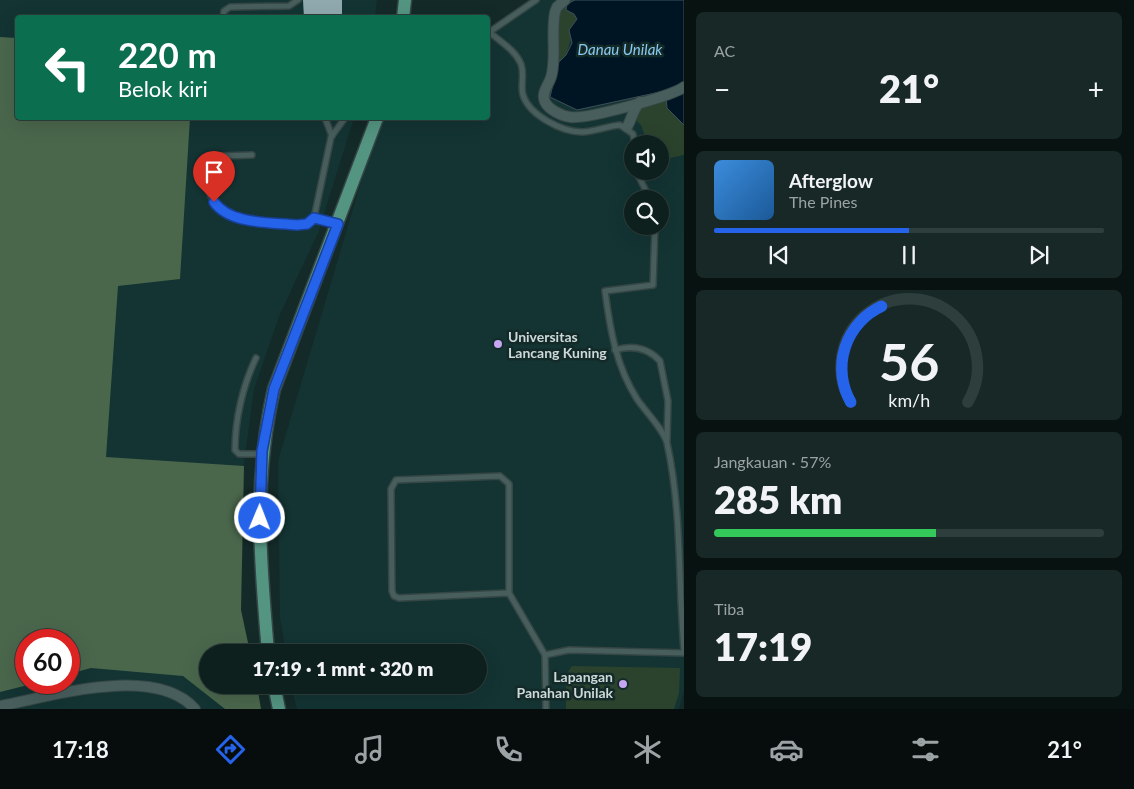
<!DOCTYPE html>
<html lang="id">
<meta charset="utf-8">
<style>
body{margin:0;font-family:Lato,sans-serif;background:#172827;color:#f1f3f6;height:100vh;display:flex;flex-direction:column;font-size:19px;white-space:nowrap}
*{box-sizing:border-box;margin:0}
p{font-size:16px;color:#9ba3a4}
.icon{flex:none;width:28px;height:28px;fill:none;stroke:currentColor;stroke-width:2;stroke-linecap:round;stroke-linejoin:round}
.map{position:relative;flex:1;overflow:hidden}
.side{display:flex;flex-direction:column;gap:12px;padding:12px;background:#081210;width:450px}
.side>*{flex:none}
.top-card{position:absolute;left:15px;top:15px;width:475px;height:105px;border-radius:5px;box-shadow:0 5px 20px #0002,0 0 0 1px #2e3e3c;background:#0b6e4f;color:#fff;overflow:hidden}
.fabs{position:absolute;left:624px;top:135px;display:grid;gap:10px}
.fabs a{display:grid;place-items:center;width:45px;height:45px;border-radius:50%;background:#0e201e;box-shadow:0 5px 20px #0002,0 0 0 1px #2e3e3c;font-size:25px}
.speed{position:absolute;left:15px;top:629px;display:flex;gap:10px;font-size:25px;font-weight:700;text-align:center}
.speed>*{display:grid;place-content:center;width:65px;height:65px;border-radius:50%;background:#0e201e;box-shadow:0 5px 20px #0002,0 0 0 1px #2e3e3c;line-height:1}
.speed .limit{border:8px solid #d22;background:#fff;color:#111}
.pin{position:absolute;display:grid;place-items:center;width:42px;height:42px;color:#fff;margin:-51px -21px;border-radius:50% 50% 50% 0;rotate:-45deg;box-shadow:0 0 5px #0007}
.pin .icon{rotate:45deg}
.me{position:absolute;width:55px;margin:-28px;rotate:1deg;stroke-linejoin:round;filter:drop-shadow(0 0 4px #0008)}
.turn{display:flex;align-items:center;gap:18px;height:105px;padding:0 20px;font-size:22px}
.turn .icon{width:65px;height:65px;stroke-width:2.5}
.turn b{display:block;font-size:35px;line-height:42px}
.big{font-size:38px;font-weight:800;line-height:1.1}
.side .tile{flex:1;display:flex;flex-direction:column;justify-content:center;gap:8px;min-width:0;padding:0 18px;border-radius:8px;background:#172827}
.side .dial{align-items:center;gap:0}
.dial svg{height:130px;overflow:visible;fill:none;stroke:#2e3e3c;stroke-width:7;stroke-linecap:round;text-anchor:middle}
.dial text{fill:#f1f3f6;stroke:none}
.song{display:flex;align-items:center;gap:15px}
.cover{width:60px;height:60px;border-radius:8px;background:linear-gradient(135deg,hsl(210 70% 55%),hsl(210 70% 35%))}
.played{height:5px;border-radius:2px;background:linear-gradient(90deg,#2563eb 50%,#2e3e3c 50%)}
.keys{display:flex;justify-content:space-around;direction:ltr}
.heat{display:flex;justify-content:space-between;align-items:center;font-size:28px;direction:ltr}
.charge{height:8px;border-radius:4px;background:linear-gradient(90deg,#34c759 57%,#2e3e3c 0)}
.trip{position:absolute;left:199px;top:644px;width:288px;height:50px;border-radius:25px;background:#0e201e;box-shadow:0 5px 20px #0002,0 0 0 1px #2e3e3c;font-weight:800;line-height:50px;text-align:center}
.menu{display:flex;height:80px;justify-content:space-around;align-items:center;background:#060d0c;color:#9ba3a4}
.menu .icon{width:35px;height:35px}
.menu .selected{color:#2563eb}
.menu b{font-size:22px;color:#f1f3f6}
main{display:flex;flex:1;min-height:0}
.map>svg:first-child{display:block}
.built{fill:#133433;fill-rule:evenodd}
.green{fill:#2b432d}
.forest{fill:#4a674c}
.water{fill:#001524;stroke:#3d505a}
.building{fill:#90a9af}
.lines{fill:none;stroke-linecap:round;stroke-linejoin:round}
.lane-casing{stroke:#354645;stroke-width:8}
.street-casing{stroke:#354645;stroke-width:12}
.primary-casing{stroke:#354645;stroke-width:15}
.lane{stroke:#475e5d;stroke-width:5}
.street{stroke:#475e5d;stroke-width:10}
.primary{stroke:#549582;stroke-width:12}
.route-casing{stroke:#184099;stroke-width:12}
.route{stroke:#2563eb;stroke-width:9}
.poi-dot{fill:#c6a6f0;stroke:#132a28;stroke-width:2}
.labels{text-anchor:middle;dominant-baseline:central;stroke-width:5;stroke-linejoin:round;paint-order:stroke}
.poi-label{font-size:14px;font-weight:bold;fill:#ccd9d8;stroke:#132a28;text-anchor:start}
.water-label{font-size:15px;font-style:italic;fill:#89c9f0;stroke:#132a28}
</style>
<main>
<div class="map">
<svg width="684" height="709" viewBox="0 0 684 709">
<rect width="100%" height="100%" fill="#132a28"/>
<g class="built">
<path d="M0 0H377L375 17 18 18V118H354L318 233 280 314 254 389 242 478 208 652V685L260 709H0ZM26 640H69V682H26Z"/>
<path d="M537 0H684V691L679 709H297L291 685H478V652H286L280 618 278 461 380 118H488V33ZM632 144H660V171H632ZM632 199H660V226H632Z"/>
</g>
<g class="green">
<path d="M568 0H574L567 4 577 19 566 55 558 63C557 44 551 13 568 0Z"/>
<path d="M666 98 667 108 684 125V155L660 160V144H648L641 125 634 118 636 108Z"/>
<path d="M572 666 680 668 679 693 674 709H566V675Z"/>
</g>
<path class="forest" d="M0 37 17 38 18 118H190L180 279 118 286 106 457 244 466 241 610 250 652H208V685H257L261 709H225L183 676 91 668 69 674V640H26V682L36 683 0 692Z"/>
<path class="water" d="M575 0H684V125L667 108 666 96 660 92 577 110 550 97 558 63 566 55 572 43 569 30 577 19 574 14 566 10 567 4Z"/>
<path class="building" d="M303 0H342V18H304Z"/>
<g class="lines">
<defs>
<g id="lane">
<path d="M223 18 224 11 230 7 289 6 298 0"/>
<path d="M489 32C501 42 515 50 521 64 525 75 520 85 523 95 529 115 562 132 582 132 595 132 607 126 620 125L633 134 635 144"/>
<path d="M488 33 536 0"/>
<path d="M325 118 332 136"/>
<path d="M252 155 220 156 213 160C191 223 255 221 297 225L307 224 314 218 331 137 345 118"/>
<path d="M632 158V164"/>
<path d="M636 171 650 199"/>
<path d="M314 218 337 223"/>
<path d="M655 226 653 285 605 291C610 329 616 366 637 399 645 411 664 430 667 443 682 511 678 581 684 650"/>
<path d="M615 350C632 345 648 348 660 361L668 401 667 440"/>
<path d="M256 358C243 385 235 419 235 450L239 454H262"/>
<path d="M509 593 399 598 394 596 392 591 391 489 396 480 500 476 509 484V593L545 655"/>
<path d="M546 709 545 655 569 650 684 653"/>
</g>
<g id="street">
<path d="M565 0 557 7 555 12C551 32 556 54 552 73 551 83 540 92 545 102 549 110 562 116 570 117 585 120 672 96 684 87"/>
<path d="M627 127C632 119 632 111 640 102"/>
<path d="M0 706C52 696 155 664 195 709"/>
</g>
<g id="primary">
<path d="M403 18 405 0"/>
<path d="M268 652C260 561 253 480 274 389L377 118"/>
<path d="M274 685 279 709"/>
</g>
</defs>
<use href="#lane" class="lane-casing"/>
<use href="#street" class="street-casing"/>
<use href="#primary" class="primary-casing"/>
<use href="#lane" class="lane"/>
<use href="#street" class="street"/>
<use href="#primary" class="primary"/>
</g>
<g class="lines">
<defs>
<path id="route" d="M214 202C230 225 272 222 297 225L307 224 314 218 338 224 274 389 262 451 260 518"/>
</defs>
<use href="#route" class="route-casing"/>
<use href="#route" class="route"/>
</g>
<g class="poi-dot">
<circle cx="498" cy="344" r="5"/>
<circle cx="623" cy="684" r="5"/>
</g>
<g class="labels">
<g class="poi-label">
<text x="508" y="336">Universitas<tspan x="508" dy="16">Lancang Kuning</tspan></text>
<text x="613" y="676" text-anchor="end">Lapangan<tspan x="613" dy="16">Panahan Unilak</tspan></text>
</g>
<g class="water-label">
<text x="620" y="49">Danau Unilak</text>
</g>
</g>
</svg>
<div class="fabs">
<a><svg class="icon" aria-label="sound" viewBox="0 0 24 24"><path d="M4 9h4l5-4v14l-5-4H4zM17 9q2 3 0 6"/></svg></a>
<a><svg class="icon" aria-label="search" viewBox="0 0 24 24"><circle cx="10" cy="10" r="6"/><path d="M15 15l6 6"/></svg></a>
</div>
<div class="speed"><div class="limit">60</div></div>
<div class="pin" style="left:214px;top:202px;background:#d93025"><svg class="icon" aria-label="arrive" viewBox="0 0 24 24"><path d="M6 21V4h12l-3 4 3 4H6"/></svg></div>
<svg class="me" style="left:260px;top:518px" viewBox="-20 -20 40 40"><circle r="17" fill="#2563eb" stroke="#fff" stroke-width="3"/><path d="M0-11L8 9 0 5-8 9z" fill="#fff"/></svg>
<div class="trip">17:19 · 1 mnt · 320 m</div>
<div class="top-card">
<div class="turn"><svg class="icon" aria-label="left" viewBox="0 0 24 24"><path d="M17 20v-9H6M10 6l-5 5 5 5"/></svg><div><b>220 m</b>Belok kiri</div></div>
</div>
</div>
<section class="side">
<div class="tile"><p>AC</p>
<div class="heat"><a>−</a><b class="big">21°</b><a>+</a></div>
</div>
<div class="tile">
<div class="song"><i class="cover"></i><div><b>Afterglow</b><p>The Pines</p></div></div>
<div class="played"></div>
<div class="keys"><svg class="icon" aria-label="previous" viewBox="0 0 24 24"><path d="M18 5L8 12l10 7zM5 5v14"/></svg><svg class="icon" aria-label="pause" viewBox="0 0 24 24"><path d="M8 5v14M16 5v14"/></svg><svg class="icon" aria-label="next" viewBox="0 0 24 24"><path d="M6 5l10 7-10 7zM19 5v14"/></svg></div>
</div>
<div class="tile dial"><svg viewBox="0 0 100 80">
<path d="M14 69A42 42 0 1 1 86 69"/>
<path d="M14 69A42 42 0 0 1 33 10" stroke="#2563eb"/>
<text x="50" y="56" font-size="32" font-weight="700">56</text>
<text x="50" y="72" font-size="11">km/h</text>
</svg></div>
<div class="tile"><p>Jangkauan · 57%</p><b class="big">285 km</b><div class="charge"></div></div>
<div class="tile"><p>Tiba</p><b class="big">17:19</b></div>
</section>
</main>
<nav class="menu">
<b>17:18</b>
<svg class="icon selected" aria-label="directions" viewBox="0 0 24 24"><path d="M12 3l9 9-9 9-9-9zM9 14v-3h6M13 9l2 2-2 2"/></svg>
<svg class="icon" aria-label="music" viewBox="0 0 24 24"><path d="M9 18V5l10-2v13"/><circle cx="6" cy="18" r="3"/><circle cx="16" cy="16" r="3"/></svg>
<svg class="icon" aria-label="phone" viewBox="0 0 24 24"><path d="M5 4h4l2 5-3 2q2 4 5 5l2-3 5 2v4C11 20 4 13 5 4z"/></svg>
<svg class="icon" aria-label="climate" viewBox="0 0 24 24"><path d="M12 3v18M4 7l16 10M4 17L20 7"/></svg>
<svg class="icon" aria-label="car" viewBox="0 0 24 24"><path d="M5 17H2v-5l4-1 3-4h7l3 4 3 1v5h-3M9 17h6M6 11h13"/><circle cx="7" cy="17" r="2"/><circle cx="17" cy="17" r="2"/></svg>
<svg class="icon" aria-label="filters" viewBox="0 0 24 24"><path d="M4 7h16M4 17h16"/><circle cx="9" cy="7" r="2"/><circle cx="15" cy="17" r="2"/></svg>
<b>21°</b>
</nav>
